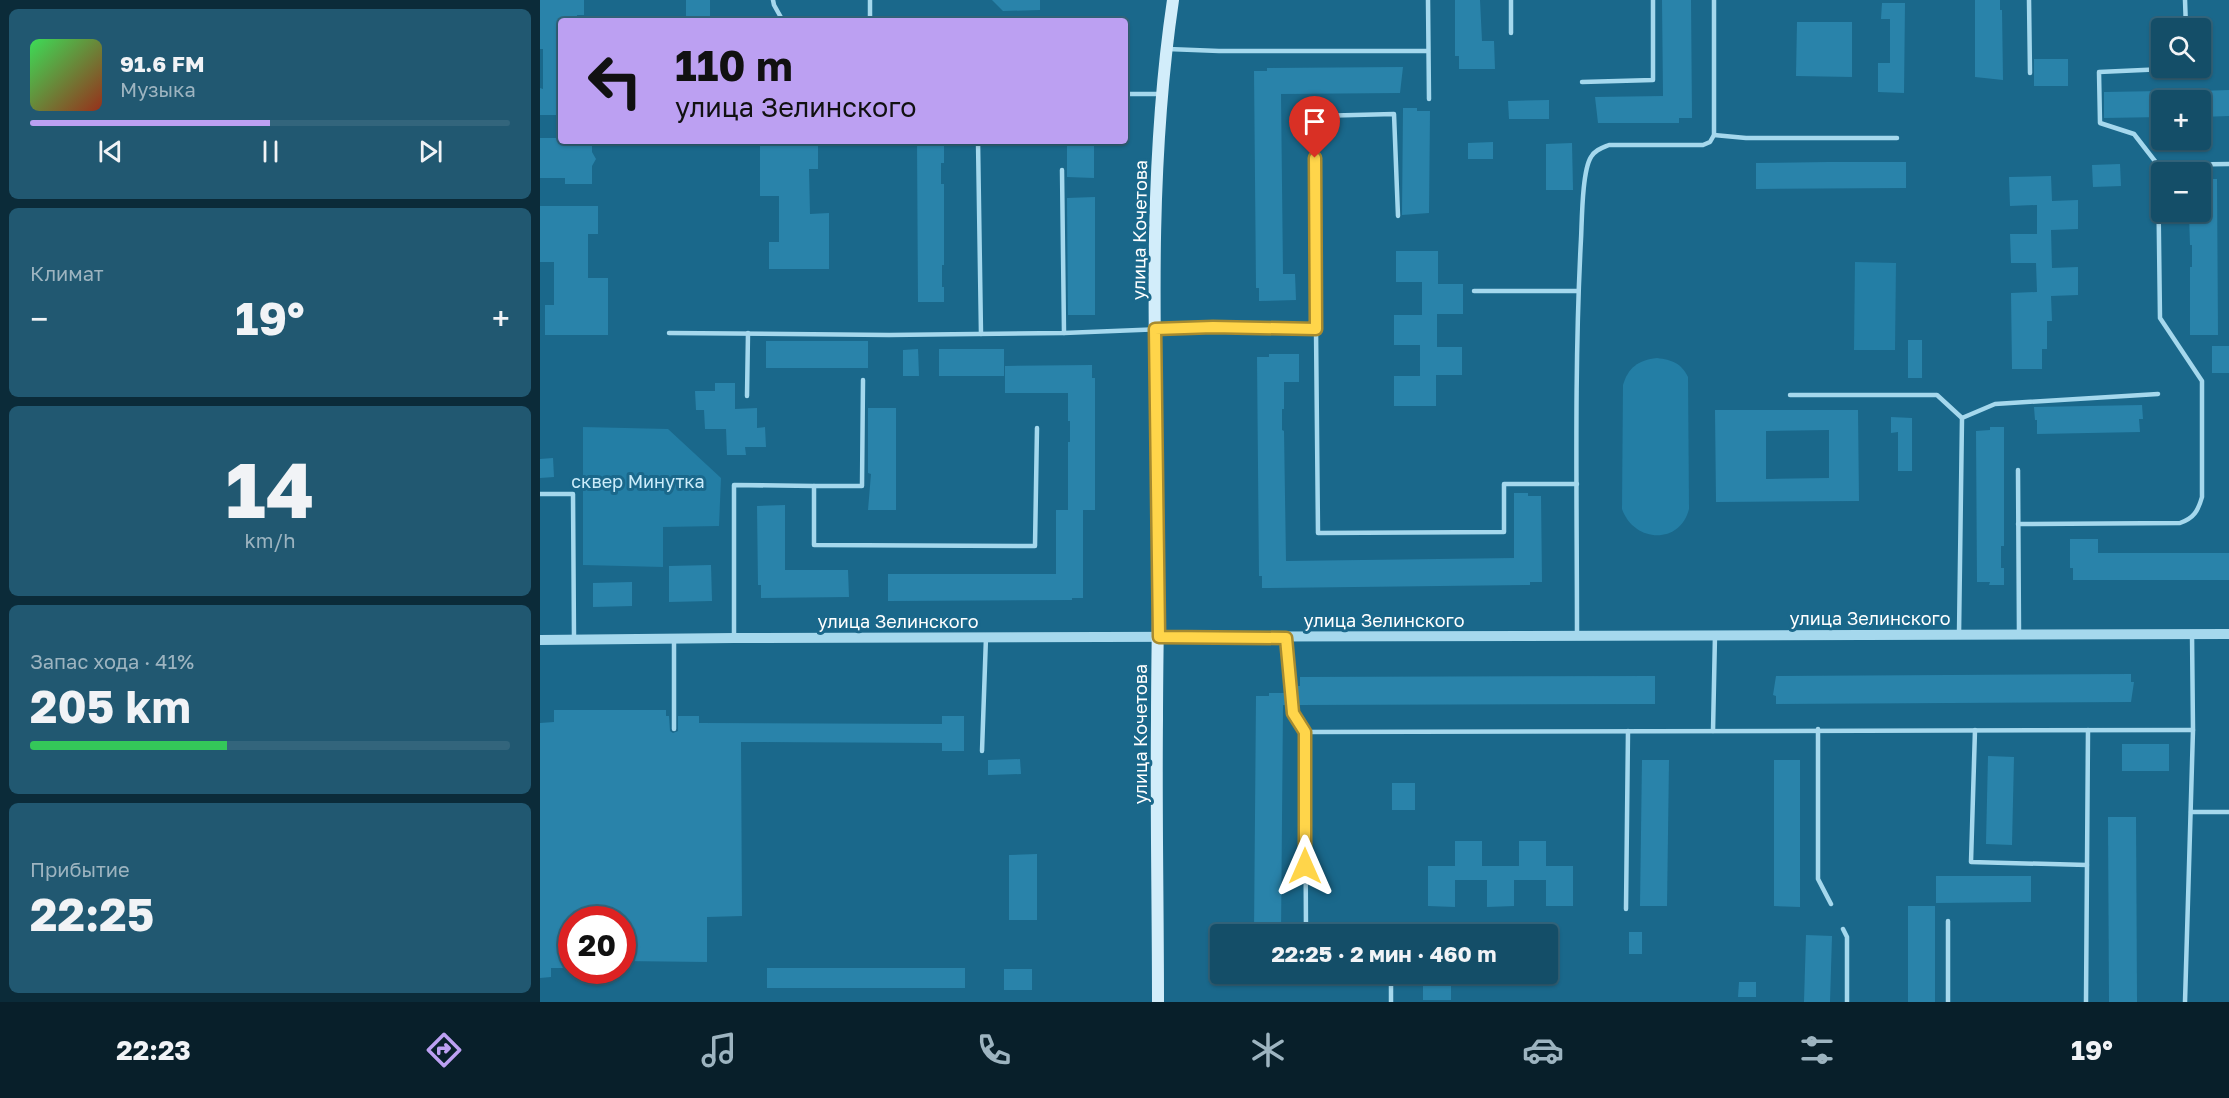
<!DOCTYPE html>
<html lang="ru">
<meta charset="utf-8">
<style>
body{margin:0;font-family:"Golos Text",sans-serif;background:#215871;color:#f1f3f6;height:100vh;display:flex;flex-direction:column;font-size:22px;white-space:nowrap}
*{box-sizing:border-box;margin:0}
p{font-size:20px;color:#9db4c0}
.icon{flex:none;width:33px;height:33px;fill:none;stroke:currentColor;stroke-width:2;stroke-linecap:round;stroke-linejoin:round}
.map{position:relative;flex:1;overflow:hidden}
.details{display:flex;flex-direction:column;gap:9px;padding:9px;background:#0b2b39;width:540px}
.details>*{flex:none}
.hud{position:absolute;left:18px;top:18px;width:570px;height:126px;border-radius:6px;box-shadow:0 2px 4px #0004,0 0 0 2px #33657c;background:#bca0f2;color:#111;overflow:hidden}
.tools{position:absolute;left:1611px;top:18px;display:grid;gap:12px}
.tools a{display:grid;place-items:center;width:60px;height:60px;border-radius:6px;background:#144e68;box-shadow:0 2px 4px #0004,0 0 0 2px #33657c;font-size:30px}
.speed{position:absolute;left:18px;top:906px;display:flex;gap:12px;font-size:30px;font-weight:700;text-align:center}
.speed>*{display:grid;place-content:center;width:78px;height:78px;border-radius:50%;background:#144e68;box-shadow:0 2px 4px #0004,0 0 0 2px #33657c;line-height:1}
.speed .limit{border:9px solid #d22;background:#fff;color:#111}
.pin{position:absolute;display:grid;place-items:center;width:51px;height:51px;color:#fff;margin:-62px -26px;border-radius:50% 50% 50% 0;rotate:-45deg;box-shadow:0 0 6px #0007}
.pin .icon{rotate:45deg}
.me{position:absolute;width:66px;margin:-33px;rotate:0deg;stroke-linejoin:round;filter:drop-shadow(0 0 4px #0008)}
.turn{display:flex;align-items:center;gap:21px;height:126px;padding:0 18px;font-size:27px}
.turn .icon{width:78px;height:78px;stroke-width:2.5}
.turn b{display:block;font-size:42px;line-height:51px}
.big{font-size:45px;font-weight:700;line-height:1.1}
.details .card{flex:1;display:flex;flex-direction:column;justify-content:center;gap:9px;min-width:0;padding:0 21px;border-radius:9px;background:#215871}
.details .dial{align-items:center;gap:0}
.dial b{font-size:78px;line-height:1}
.song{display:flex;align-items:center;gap:18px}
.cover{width:72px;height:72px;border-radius:9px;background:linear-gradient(135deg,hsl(130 70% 55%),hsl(10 70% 35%))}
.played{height:6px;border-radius:3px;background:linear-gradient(90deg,#bca0f2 50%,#33657c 50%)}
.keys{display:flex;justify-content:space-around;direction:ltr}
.heat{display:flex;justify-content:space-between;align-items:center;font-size:33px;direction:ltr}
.charge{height:9px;border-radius:4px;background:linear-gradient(90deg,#34c759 41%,#33657c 0)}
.trip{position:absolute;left:670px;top:924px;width:348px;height:60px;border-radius:6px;background:#144e68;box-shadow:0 2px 4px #0004,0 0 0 2px #33657c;font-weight:700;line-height:60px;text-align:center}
.tab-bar{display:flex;height:96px;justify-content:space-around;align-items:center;background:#081f2a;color:#9db4c0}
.tab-bar .icon{width:42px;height:42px}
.tab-bar .on{color:#bca0f2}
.tab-bar b{font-size:27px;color:#f1f3f6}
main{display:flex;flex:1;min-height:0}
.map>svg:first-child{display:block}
.green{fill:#237ea5}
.building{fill:#2983aa;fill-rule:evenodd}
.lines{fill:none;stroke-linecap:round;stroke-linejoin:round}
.service{stroke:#a5d8ed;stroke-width:4.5}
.tertiary{stroke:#a5d8ed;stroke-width:10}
.secondary{stroke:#d2edfa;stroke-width:12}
.route-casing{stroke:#a68a30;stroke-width:15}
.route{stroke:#ffd54a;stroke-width:10}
.labels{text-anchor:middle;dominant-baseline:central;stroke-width:6;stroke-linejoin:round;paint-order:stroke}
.street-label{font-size:18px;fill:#fff;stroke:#1a688b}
.park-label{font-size:18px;fill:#cbecfa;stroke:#1a688b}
</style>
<main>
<section class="details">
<div class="card">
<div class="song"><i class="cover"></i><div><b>91.6 FM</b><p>Музыка</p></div></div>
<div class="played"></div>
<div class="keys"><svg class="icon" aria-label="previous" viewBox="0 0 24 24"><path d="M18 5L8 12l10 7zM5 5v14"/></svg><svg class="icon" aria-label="pause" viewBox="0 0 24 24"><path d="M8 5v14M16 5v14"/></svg><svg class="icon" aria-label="next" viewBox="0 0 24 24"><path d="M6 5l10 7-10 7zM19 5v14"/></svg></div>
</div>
<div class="card"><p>Климат</p>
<div class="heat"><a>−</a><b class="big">19°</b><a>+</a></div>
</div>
<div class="card dial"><b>14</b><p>km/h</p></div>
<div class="card"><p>Запас хода · 41%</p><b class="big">205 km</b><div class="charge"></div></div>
<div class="card"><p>Прибытие</p><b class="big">22:25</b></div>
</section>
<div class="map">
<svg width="1689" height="1002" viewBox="0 0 1689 1002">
<rect width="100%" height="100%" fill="#1a688b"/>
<g class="green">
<path d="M1315 262 1356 263 1355 350H1314Z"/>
<path d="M1117 358C1132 360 1141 363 1148 377L1149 509C1140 545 1094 543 1082 509L1083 385C1088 368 1098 360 1117 358Z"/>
<path d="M43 427 128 429 181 478 179 526 123 527V567L43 565Z"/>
</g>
<g class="building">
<path d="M0 0H44V15H37V21H21V115H0V88L3 89V49H0Z"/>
<rect x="146" y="0" width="24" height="21"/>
<path d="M452 0H500V10L463 11Z"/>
<path d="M915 0H940L942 41H954L955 69H919V56H915Z"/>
<path d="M1122 0H1151L1152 118H1139V123H1058L1055 97 1123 96Z"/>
<path d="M1435 0H1460V10H1462L1463 80 1435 77Z"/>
<path d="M1342 3H1365L1364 93 1338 92V63H1350V19H1341Z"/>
<path d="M1257 22H1312V77L1256 76Z"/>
<rect x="1494" y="59" width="34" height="27"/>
<path d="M863 67 860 93 741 94 743 274H755L756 300 719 301V288H716L714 71H727V68Z"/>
<path d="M1689 90V116L1660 117V91Z"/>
<path d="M1622 91V117L1564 118V92Z"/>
<path d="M1009 100V119H969L968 101Z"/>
<path d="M863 108H877V111H890L889 213 862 215Z"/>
<path d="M0 138H21V141H52V152L56 159 52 166V184H25V178H0Z"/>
<path d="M377 141H404V163H401V184H404V265H402V287H404V302H378Z"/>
<path d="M527 141H554V178L527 177Z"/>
<path d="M953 142V159H928V143Z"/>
<path d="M220 143H278V169H269L270 214 289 213V269H229V242H239V196H220Z"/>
<path d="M1032 143 1033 190H1006V144Z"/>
<path d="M1289 162H1366V188L1216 189V163Z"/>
<path d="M1580 164 1581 186 1553 187 1552 165Z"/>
<path d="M1511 176 1512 201 1538 200V229L1511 230 1512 268 1538 267V295L1511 296 1512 321H1507V349H1502V369H1472L1471 293 1497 292 1496 263H1471L1470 234H1497V205L1470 206 1469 177Z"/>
<path d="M1660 179H1677L1678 335H1650V267H1652V245H1650L1649 215H1652V212H1660Z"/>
<path d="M555 197V315H528L527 198Z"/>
<path d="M0 206H58V234H48V278H68V335H5V305H14V262H0Z"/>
<path d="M856 251H898V284H923V314H897V347H922V375H896V406H854V376H880V345H854V315H882V282H856Z"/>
<rect x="1368" y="340" width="14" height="38"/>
<rect x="226" y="341" width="102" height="27"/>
<rect x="1672" y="346" width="17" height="27"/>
<path d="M378 349 379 376H363V350Z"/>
<rect x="399" y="349" width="65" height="27"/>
<path d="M729 354H759V382H744V409H742V430L744 431 746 561 974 558V493H988V496H1001L1002 582H990V585L722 588V576H719L717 357H729Z"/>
<path d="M552 365V378H555V510H543V598H532V600L348 601V574H516V510H528V442H530V421H528V393H465V366Z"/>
<path d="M175 383H195V409L217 408V428L225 427 226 447H205L206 455H187L186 429H165L164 410H156L155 391H175Z"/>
<path d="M1602 405 1603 419H1599L1600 432 1497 434V420H1495L1494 407Z"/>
<path d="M328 408H356V510H328L331 474 328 473Z"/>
<path d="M1175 410H1318L1319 501 1176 502ZM1289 430V478L1226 479V431Z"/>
<path d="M1351 417 1372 418V471H1358V432L1351 433Z"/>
<path d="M1450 427H1464V546H1461V568H1464V585H1449L1450 582H1437L1436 431 1450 430Z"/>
<path d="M13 458 14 477 0 478V459Z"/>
<path d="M245 505V570H308L309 597 221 598V585H218L217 506Z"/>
<path d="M1530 539H1558V553H1689V580H1533V568H1530Z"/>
<path d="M171 565 172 601 129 602V566Z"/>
<path d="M92 582V606L53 607V583Z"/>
<path d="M1591 674V682H1594L1591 702 1236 704V696L1233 695 1236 676Z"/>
<path d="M1115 676V704L757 705 756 693H757V686H760V677Z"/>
<path d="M729 693H747L748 705H743L741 934H714L716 696H729Z"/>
<path d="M14 710H126V716H129L130 731 133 733 138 731V716H159V723L402 724V716H424V751H402V743L201 742 202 916 167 917V962L82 961V920H32V968H11V977L0 978V723L14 722Z"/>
<rect x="1582" y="744" width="47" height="27"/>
<path d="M1448 756 1474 757 1472 845 1446 844Z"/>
<path d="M480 759 481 774 448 775V760Z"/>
<path d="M1102 760H1129L1127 906H1100Z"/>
<path d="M1234 760H1260V907L1234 906Z"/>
<rect x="852" y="783" width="23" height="27"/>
<path d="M1568 817H1596L1597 1002H1569Z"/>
<path d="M915 841H942V866H979V841H1006V866H1033V906H1006V880H974V906L947 907V880H915V907L888 906V866H915Z"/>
<path d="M497 854V920H469V855Z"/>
<path d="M1396 876H1491V902L1396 903Z"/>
<rect x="1368" y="906" width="27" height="96"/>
<rect x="1089" y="932" width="13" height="22"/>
<path d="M1266 935 1292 936 1290 1002H1264Z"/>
<rect x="227" y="968" width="198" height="20"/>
<rect x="464" y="969" width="28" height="21"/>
<rect x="883" y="974" width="28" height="26"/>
<path d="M1199 982H1216V997H1198Z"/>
</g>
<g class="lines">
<g class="service">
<path d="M233 0 234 5 243 21"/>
<path d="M330 0V21"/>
<path d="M888 0 889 99"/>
<path d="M971 0V33"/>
<path d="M1489 0 1490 73"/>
<path d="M1645 0 1646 28"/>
<path d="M628 49 679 51H888"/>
<path d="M1042 82 1113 80V0"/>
<path d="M585 94H621"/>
<path d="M1174 135 1206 138H1357"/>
<path d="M438 141 441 334"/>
<path d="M1618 165 1594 134 1560 123 1559 72 1647 68"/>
<path d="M522 170 524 333"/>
<path d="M934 291H1038"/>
<path d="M776 329 775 116 854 114 858 216"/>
<path d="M129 333 349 335 524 333 673 327 776 329 778 533 964 532V484H1037"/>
<path d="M1250 395H1397L1422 418"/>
<path d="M207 396 208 333"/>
<path d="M1478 470 1479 634"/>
<path d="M274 486H322L323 380"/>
<path d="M0 494H33L34 638"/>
<path d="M1478 524 1640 523C1654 518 1658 511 1662 497V381L1620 318 1618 165 1689 164"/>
<path d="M1419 635 1422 418 1455 404 1618 394"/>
<path d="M1037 636C1037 503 1034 370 1041 239 1042 221 1042 171 1051 157 1055 150 1062 148 1069 145H1163L1170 142 1174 135V0"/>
<path d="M194 638V485L274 486V545L495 546 497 428"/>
<path d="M746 638 753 713 765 732 766 933 852 934"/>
<path d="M134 729V639"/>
<path d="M1278 729V879L1291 904"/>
<path d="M1435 730 1431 862 1547 865"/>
<path d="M1173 731 1175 635"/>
<path d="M765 732 1653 730"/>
<path d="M442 751 446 637"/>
<path d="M1651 812H1689"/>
<path d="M1086 909 1088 731"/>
<path d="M1303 929 1307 937V1002"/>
<path d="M851 1002V974"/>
<path d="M1408 1002V921"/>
<path d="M1546 1002 1548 730"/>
<path d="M1645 1002 1653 730 1652 634"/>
</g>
<path class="tertiary" d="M0 640 194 638 1689 634"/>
<path class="secondary" d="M618 1002C618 908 616 814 617 720 617 656 619 592 618 528 615 352 607 175 633 0"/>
</g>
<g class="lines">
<defs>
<path id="route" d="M765 866V732L753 713 746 638 619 637 615 329 673 327 776 329 775 158"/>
</defs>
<use href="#route" class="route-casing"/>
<use href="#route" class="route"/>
</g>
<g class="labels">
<g class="street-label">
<text transform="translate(599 230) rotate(-89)">улица Кочетова</text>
<text x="1330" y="618">улица Зелинского</text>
<text x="844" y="620">улица Зелинского</text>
<text x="358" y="621">улица Зелинского</text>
<text transform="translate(600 734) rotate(-90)">улица Кочетова</text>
</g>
<g class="park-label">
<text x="98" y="481">сквер Минутка</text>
</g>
</g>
</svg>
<div class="tools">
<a><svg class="icon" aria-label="search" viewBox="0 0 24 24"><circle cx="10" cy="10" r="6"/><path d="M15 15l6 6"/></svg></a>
<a>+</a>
<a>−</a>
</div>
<div class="speed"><div class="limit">20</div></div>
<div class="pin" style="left:775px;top:158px;background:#d93025"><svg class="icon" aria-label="arrive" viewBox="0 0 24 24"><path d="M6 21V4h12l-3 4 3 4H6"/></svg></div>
<svg class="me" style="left:765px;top:866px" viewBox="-20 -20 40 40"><path d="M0-17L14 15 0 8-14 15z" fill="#ffd54a" stroke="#fff" stroke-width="4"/></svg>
<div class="trip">22:25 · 2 мин · 460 m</div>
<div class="hud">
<div class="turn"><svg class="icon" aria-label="left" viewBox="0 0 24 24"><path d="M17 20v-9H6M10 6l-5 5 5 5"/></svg><div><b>110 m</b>улица Зелинского</div></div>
</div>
</div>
</main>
<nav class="tab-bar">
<b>22:23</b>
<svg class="icon on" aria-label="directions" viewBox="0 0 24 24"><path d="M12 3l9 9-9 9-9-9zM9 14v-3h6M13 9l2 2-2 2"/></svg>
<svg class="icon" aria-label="music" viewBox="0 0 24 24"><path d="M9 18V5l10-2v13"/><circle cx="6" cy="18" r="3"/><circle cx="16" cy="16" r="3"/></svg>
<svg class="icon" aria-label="phone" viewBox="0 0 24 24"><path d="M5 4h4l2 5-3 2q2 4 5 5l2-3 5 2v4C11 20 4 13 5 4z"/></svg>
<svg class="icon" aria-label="climate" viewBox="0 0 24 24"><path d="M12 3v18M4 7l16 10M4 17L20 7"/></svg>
<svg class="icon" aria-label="car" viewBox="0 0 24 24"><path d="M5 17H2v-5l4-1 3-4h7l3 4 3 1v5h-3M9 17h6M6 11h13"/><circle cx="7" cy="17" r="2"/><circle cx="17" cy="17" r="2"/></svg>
<svg class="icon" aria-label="filters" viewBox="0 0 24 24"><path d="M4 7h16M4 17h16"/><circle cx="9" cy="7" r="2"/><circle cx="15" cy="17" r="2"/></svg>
<b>19°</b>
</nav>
